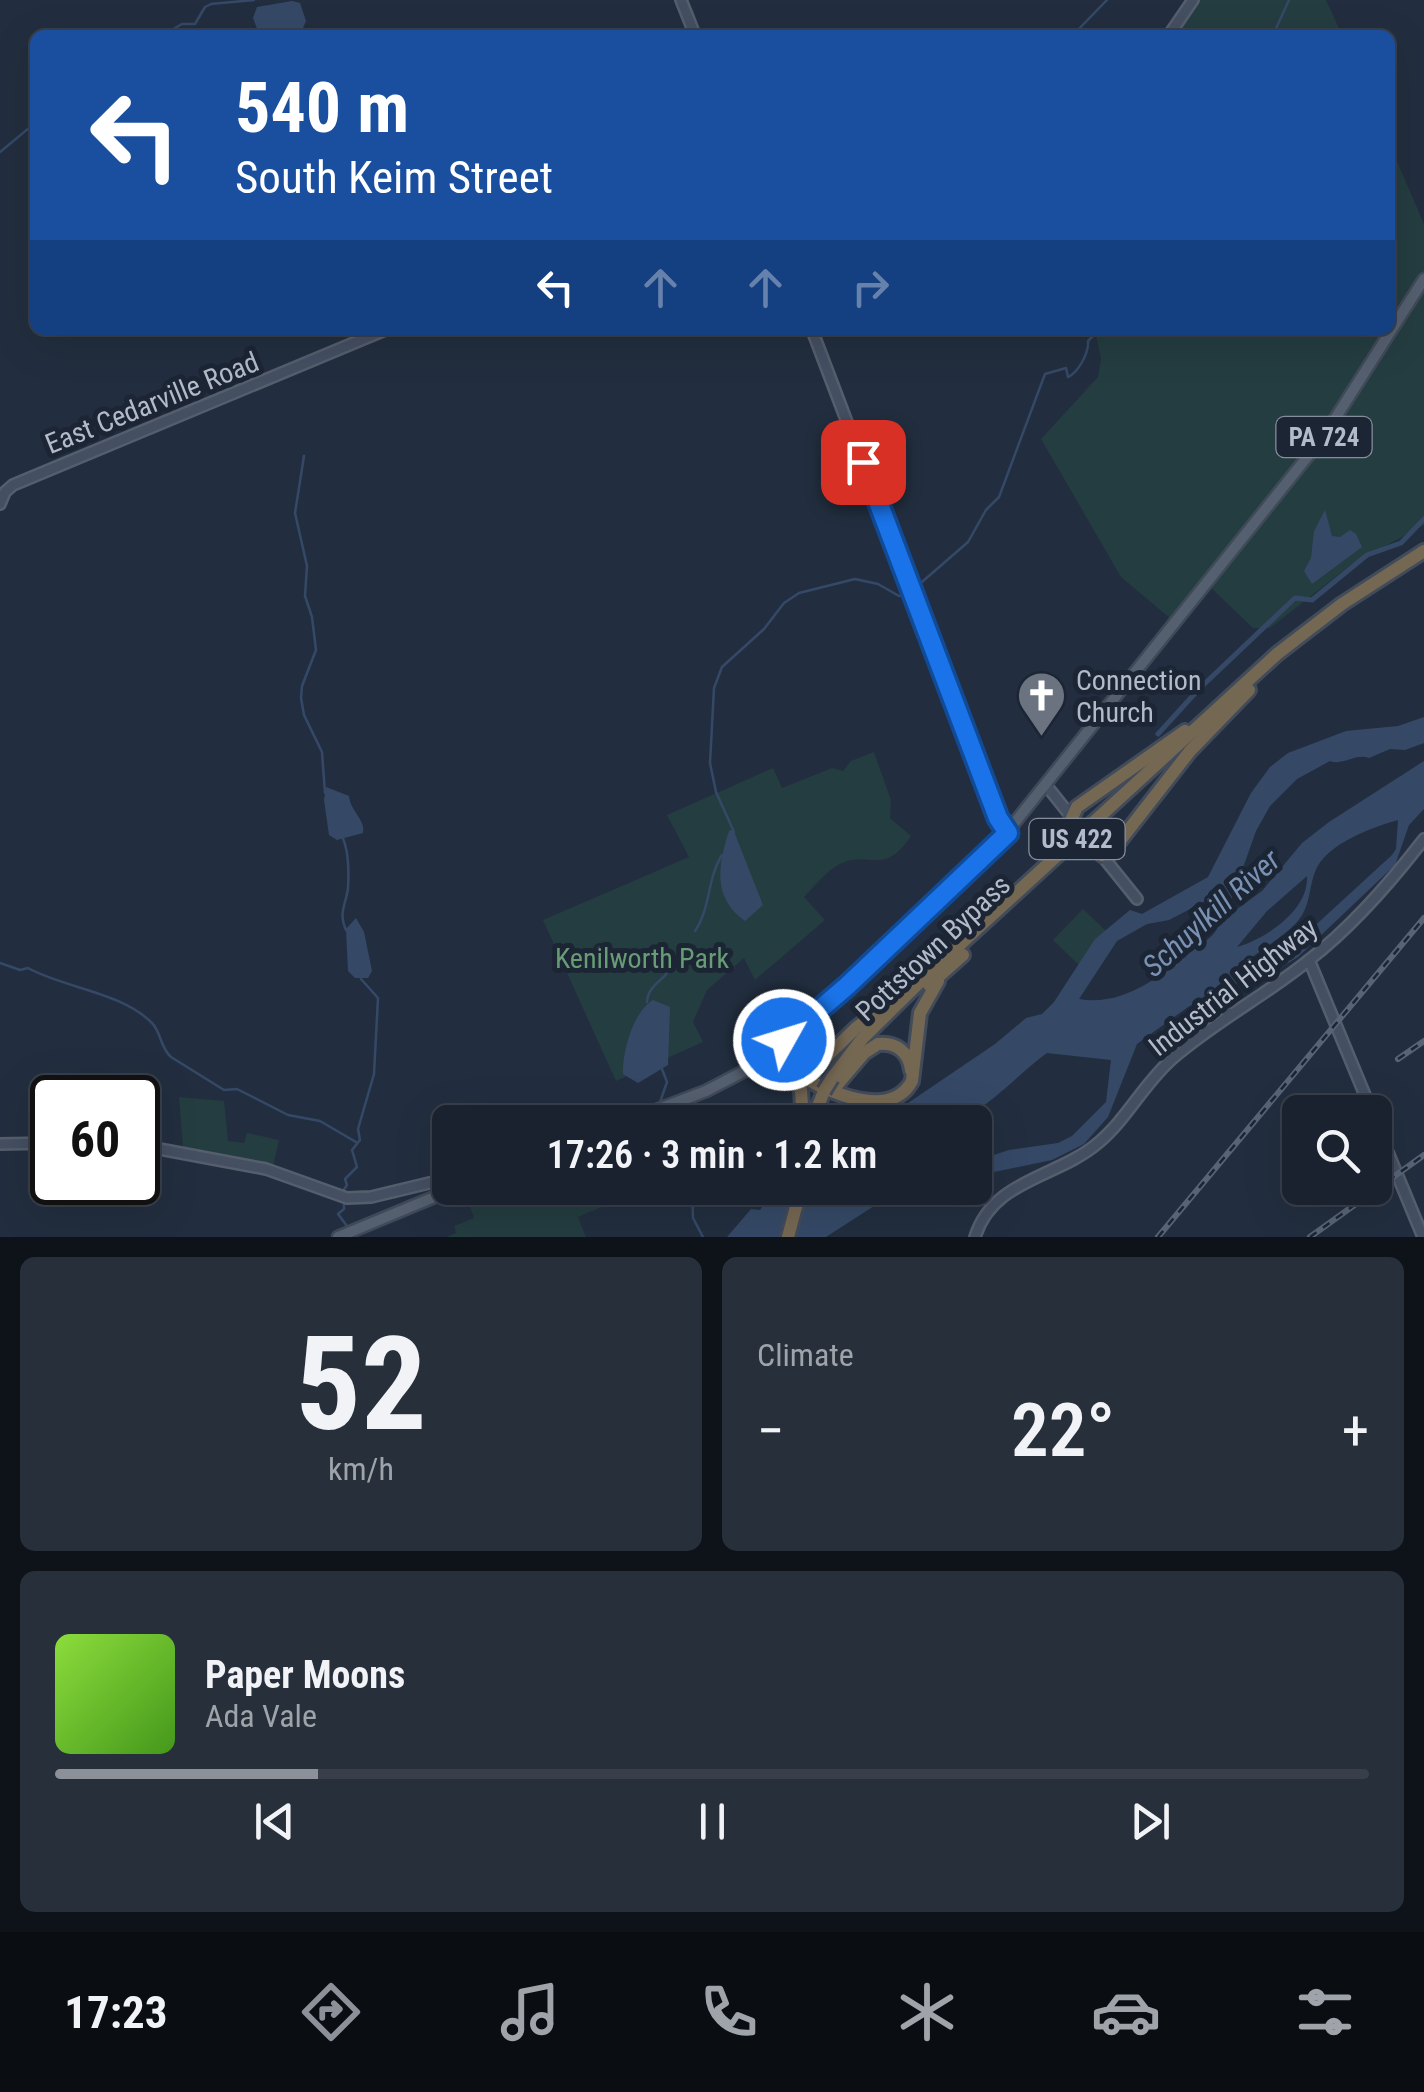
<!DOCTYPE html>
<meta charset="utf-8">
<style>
body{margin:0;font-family:"Roboto Condensed",sans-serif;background:#272f3b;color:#f1f3f6;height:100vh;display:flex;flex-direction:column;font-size:38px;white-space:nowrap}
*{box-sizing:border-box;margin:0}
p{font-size:32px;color:#9fa4aa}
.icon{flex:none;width:55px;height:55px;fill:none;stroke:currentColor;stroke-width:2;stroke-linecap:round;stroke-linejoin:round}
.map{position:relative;height:1237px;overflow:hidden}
.sheet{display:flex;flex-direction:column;gap:20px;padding:20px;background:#0e131a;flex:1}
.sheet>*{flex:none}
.top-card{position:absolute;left:30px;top:30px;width:1365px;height:305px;border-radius:15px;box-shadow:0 10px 40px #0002,0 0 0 2px #383f4b;background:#1a4fa0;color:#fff;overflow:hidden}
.buttons{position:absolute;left:1282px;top:1095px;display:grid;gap:20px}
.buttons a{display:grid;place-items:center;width:110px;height:110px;border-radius:15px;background:#1a222f;box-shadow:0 10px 40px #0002,0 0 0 2px #383f4b;font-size:50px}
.speed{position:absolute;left:30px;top:1075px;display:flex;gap:20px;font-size:50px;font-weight:700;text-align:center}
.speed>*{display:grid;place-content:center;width:130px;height:130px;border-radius:50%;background:#1a222f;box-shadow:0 10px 40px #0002,0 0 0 2px #383f4b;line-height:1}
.speed .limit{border:5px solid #111;border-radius:15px;background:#fff;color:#111}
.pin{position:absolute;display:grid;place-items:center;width:85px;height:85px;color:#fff;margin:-42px;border-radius:20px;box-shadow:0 5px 15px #0006}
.me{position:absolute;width:110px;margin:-55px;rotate:51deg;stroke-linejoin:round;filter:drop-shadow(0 0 8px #0008)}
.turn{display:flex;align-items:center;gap:35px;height:210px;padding:0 40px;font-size:45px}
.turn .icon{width:130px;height:130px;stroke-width:2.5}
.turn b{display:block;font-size:70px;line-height:85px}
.lanes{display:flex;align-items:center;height:95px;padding:0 40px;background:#0003;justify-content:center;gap:50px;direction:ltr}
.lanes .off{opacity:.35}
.big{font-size:75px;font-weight:600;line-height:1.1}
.sheet .widget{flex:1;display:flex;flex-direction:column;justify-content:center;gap:15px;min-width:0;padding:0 35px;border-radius:15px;background:#272f3b}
.sheet .dial{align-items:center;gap:0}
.dial b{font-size:130px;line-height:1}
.song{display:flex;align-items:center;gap:30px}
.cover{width:120px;height:120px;border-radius:15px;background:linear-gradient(135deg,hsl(90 70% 55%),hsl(100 70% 35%))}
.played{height:10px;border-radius:5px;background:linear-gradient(90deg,#8c9099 20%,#383f4b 20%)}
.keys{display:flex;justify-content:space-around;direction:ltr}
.heat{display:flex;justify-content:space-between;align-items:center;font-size:55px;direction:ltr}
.sheet .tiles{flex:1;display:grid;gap:20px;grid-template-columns:1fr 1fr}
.widget:last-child{grid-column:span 2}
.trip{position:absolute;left:432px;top:1105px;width:560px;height:100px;border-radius:15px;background:#1a222f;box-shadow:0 10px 40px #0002,0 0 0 2px #383f4b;font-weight:600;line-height:100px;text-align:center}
.tabs{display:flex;height:160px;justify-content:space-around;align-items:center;background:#0a0e13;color:#9fa4aa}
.tabs .icon{width:70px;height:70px}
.tabs .selected{color:#8c9099}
.tabs b{font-size:45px;color:#f1f3f6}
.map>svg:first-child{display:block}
.green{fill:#243d40}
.water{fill:#354967;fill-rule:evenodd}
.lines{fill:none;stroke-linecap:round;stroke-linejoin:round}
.stream{stroke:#354967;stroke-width:2.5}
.canal{stroke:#354967;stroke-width:5}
.secondary-casing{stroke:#555e6d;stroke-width:14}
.primary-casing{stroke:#404958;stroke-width:15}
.highway-casing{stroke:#424b5a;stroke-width:18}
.secondary{stroke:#444f62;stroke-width:9}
.primary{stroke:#545f6f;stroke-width:10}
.highway{stroke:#756853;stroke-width:12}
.rail-casing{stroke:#586476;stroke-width:6}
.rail{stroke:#1c2534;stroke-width:2.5;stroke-dasharray:8;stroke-linecap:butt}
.secondary-bridge-casing{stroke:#555e6d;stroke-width:14;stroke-linecap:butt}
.highway-bridge-casing{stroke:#424b5a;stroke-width:18;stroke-linecap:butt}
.secondary-bridge{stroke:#444f62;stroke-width:9}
.highway-bridge{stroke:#756853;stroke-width:12}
.route-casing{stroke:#114b97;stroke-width:25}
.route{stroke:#1a73e8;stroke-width:18}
.labels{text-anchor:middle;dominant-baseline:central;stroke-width:10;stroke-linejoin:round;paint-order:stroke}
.shield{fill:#1c2534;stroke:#868e9d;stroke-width:2.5}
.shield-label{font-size:25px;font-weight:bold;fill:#b3bbca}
.street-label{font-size:28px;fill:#b3bbca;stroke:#1c2534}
.poi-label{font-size:28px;fill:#b3bbca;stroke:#1c2534;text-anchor:start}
.park-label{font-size:28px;fill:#689c75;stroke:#1c2534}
.water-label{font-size:30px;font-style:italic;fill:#7991b3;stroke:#1c2534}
</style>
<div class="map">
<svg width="1424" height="1237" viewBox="0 0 1424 1237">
<rect width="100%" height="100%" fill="#222e3f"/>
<g class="green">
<path d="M1200 0H1326L1342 35H1175Z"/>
<path d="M1390 145 1424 224V525L1352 564 1270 628H1253L1203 580 1171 619 1121 577 1041 439 1098 377 1101 359 1095 330H1390Z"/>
<path d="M874 752 891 800 890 818 911 836C883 878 869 849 840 864 827 870 814 887 804 897L825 920 755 980 744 958 707 990 693 1022 703 1042 616 1081 543 920 689 857 667 815 773 768 782 788 832 768 843 771 851 761Z"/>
<path d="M1083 909 1106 931 1081 967 1053 940Z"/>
<path d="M179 1097 224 1101 228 1141 244 1143 247 1133 279 1140 273 1167 183 1148Z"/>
<path d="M494 1188H616L621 1199 578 1217 586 1237H447L456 1233 454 1226 474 1218 467 1197Z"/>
</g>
<g class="water">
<path d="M292 1 300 3 306 21 303 28 286 35 259 34 253 18 257 7Z"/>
<path d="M1325 510 1332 536 1340 537 1350 530 1356 534 1362 547 1312 584 1304 571 1311 558 1314 531Z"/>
<path d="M1424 717V743L1405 750 1390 749 1369 758C1355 753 1343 766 1330 761L1297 779 1270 806 1256 831 1228 910H1236L1262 891 1302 843 1329 822 1424 761V809L1409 825 1395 865 1298 957 1270 974 1219 989 1188 1007 1137 1044 1108 1117 1084 1144 1052 1160 975 1176V1161L1009 1150 1058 1143 1072 1136 1106 1102 1111 1060 1047 1053C1021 1071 980 1117 952 1122 930 1127 903 1123 880 1122L995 1044 1026 1018 1042 1014 1054 1002 1095 939 1130 910 1142 914 1208 877 1251 793 1270 767 1288 753 1346 731 1398 726ZM1398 820 1396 849 1392 855 1284 954 1266 966 1238 970C1253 953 1280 941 1297 922 1311 906 1308 890 1315 872 1325 844 1373 827 1398 820ZM1307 876C1309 910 1267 938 1237 947L1267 911ZM1217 895 1220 898C1221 908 1222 920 1217 929 1212 938 1201 944 1193 950 1162 976 1122 1007 1079 999L1117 941 1147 924 1169 920Z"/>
<path d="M326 787 349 796C350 811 366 820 363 833L337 840 329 835 324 800Z"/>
<path d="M733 829 763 905 745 921C712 898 718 865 729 831Z"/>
<path d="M356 918 364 932 372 971 368 978H355L348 971 346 929Z"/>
<path d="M653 1000 670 1007 668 1065 638 1083 623 1074C622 1052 633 1012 653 1000Z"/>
<path d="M798 1188H918L888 1197 826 1237H727L751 1209 760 1210 766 1201 775 1196 783 1199Z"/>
</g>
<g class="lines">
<g class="stream">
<path d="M163 35 182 24H195L205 7 211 4 254 0"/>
<path d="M1073 35 1107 0"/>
<path d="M1273 35 1289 0"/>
<path d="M0 152 35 123"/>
<path d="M304 456 295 513 307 566 305 596 312 617 316 650 302 686 301 698 304 715 322 752 325 793"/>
<path d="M915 588 968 542 986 510 999 497 1045 374 1066 368 1068 377C1079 372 1089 352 1088 341L1099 330"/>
<path d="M734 832 716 792 710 763 714 688 722 667 764 629 784 603 799 593 855 579 878 584 899 596 909 594"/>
<path d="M342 836C349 851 349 871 348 888 346 905 338 912 346 930"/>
<path d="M695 931C711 908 707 878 722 855"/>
<path d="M0 963 20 970 28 968C64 988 121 992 152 1023 161 1032 160 1047 171 1057L224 1090 237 1089 288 1115 320 1121 356 1142"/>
<path d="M647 1002C648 983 668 980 673 962"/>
<path d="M658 1108 667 1082 662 1069"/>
<path d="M692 1188 693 1218 703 1237"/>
<path d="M343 1191 347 1185 345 1179 357 1167 352 1150 360 1140 358 1129 374 1074 378 998 361 979"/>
<path d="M344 1202V1209L338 1214 347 1226"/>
</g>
<path class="canal" d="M1158 734 1199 689 1295 598 1312 600 1367 555 1401 543 1424 519"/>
<defs>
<g id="secondary">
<path d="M681 0 695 35"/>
<path d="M1169 35 1193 0"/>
<path d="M812 330 998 819 1008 833"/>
<path d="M0 504 5 492 13 485 385 330"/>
<path d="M1046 785 1081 829"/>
<path d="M1092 843 1137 899"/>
<path d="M1309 960 1372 1112"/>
<path d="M1217 999 1229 1014"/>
<path d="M1375 1121 1423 1237"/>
<path d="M0 1144 52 1143"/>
<path d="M138 1145 266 1169 347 1198 371 1197 450 1178"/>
<path d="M975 1237C993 1179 1057 1178 1098 1143 1127 1119 1144 1083 1173 1058 1216 1021 1266 995 1309 960 1353 926 1390 883 1424 839"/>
</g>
<g id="primary">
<path d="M625 1122 706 1091 760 1063 847 986 996 846 1324 436 1424 279"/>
<path d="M338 1237 456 1188"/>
</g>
<g id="highway">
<path d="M1072 818 1077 807 1185 731"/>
<path d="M1102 855 1112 851 1190 751 1249 690"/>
<path d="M929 985 963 955"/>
<path d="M784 1040 780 1050 784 1060"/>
<path d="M766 1054C797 1077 886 1130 912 1081L920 1013 938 981"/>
<path d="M794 1065 807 1067 820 1063 856 1028 892 1000"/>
<path d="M790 1070 801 1090 803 1122"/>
<path d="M832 1078 862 1039 929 973 1277 654 1342 604 1424 551"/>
<path d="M836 1086 864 1053 878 1044C896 1042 909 1052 911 1070"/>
<path d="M812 1122 824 1091"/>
<path d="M788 1237 801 1188"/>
</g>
</defs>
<use href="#secondary" class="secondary-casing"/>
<use href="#primary" class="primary-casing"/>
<use href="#highway" class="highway-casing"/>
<use href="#secondary" class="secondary"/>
<use href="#primary" class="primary"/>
<use href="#highway" class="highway"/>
<defs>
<g id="rail">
<path d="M1398 1059 1424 1041"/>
<path d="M1158 1237 1424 918"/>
<path d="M1310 1237 1424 1155"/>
</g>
</defs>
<use href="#rail" class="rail-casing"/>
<use href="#rail" class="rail"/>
<defs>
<path id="secondary-bridge" d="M1081 829 1092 843"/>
<path id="highway-bridge" d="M824 1091 832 1078"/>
</defs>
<use href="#secondary-bridge" class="secondary-bridge-casing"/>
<use href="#highway-bridge" class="highway-bridge-casing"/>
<use href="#secondary-bridge" class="secondary-bridge"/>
<use href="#highway-bridge" class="highway-bridge"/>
</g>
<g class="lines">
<defs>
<path id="route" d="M784 1040 847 986 1008 833 998 818 863 462"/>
</defs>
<use href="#route" class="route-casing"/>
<use href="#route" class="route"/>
</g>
<defs>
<symbol id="church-pin" viewBox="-11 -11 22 30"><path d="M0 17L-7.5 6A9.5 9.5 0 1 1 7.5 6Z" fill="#6b7280" stroke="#1c2534"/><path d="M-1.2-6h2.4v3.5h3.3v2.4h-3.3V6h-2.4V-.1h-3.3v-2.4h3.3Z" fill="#fff"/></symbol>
</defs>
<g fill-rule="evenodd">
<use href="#church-pin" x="1014" y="668" width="55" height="75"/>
</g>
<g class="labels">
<g class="shield">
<rect x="1276.5" y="417" width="95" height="40" rx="8"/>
<rect x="1029.5" y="819" width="95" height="40" rx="8"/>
</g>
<g class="shield-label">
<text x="1324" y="437">PA 724</text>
<text x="1077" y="839">US 422</text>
</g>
<g class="street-label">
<text transform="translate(152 403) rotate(-22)">East Cedarville Road</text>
<text transform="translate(933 948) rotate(-43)">Pottstown Bypass</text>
<text transform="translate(1233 987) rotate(-38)">Industrial Highway</text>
</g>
<g class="poi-label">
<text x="1076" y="680">Connection<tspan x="1076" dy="32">Church</tspan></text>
</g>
<g class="park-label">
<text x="642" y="958">Kenilworth Park</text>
</g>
<g class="water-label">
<text transform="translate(1211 913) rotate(-42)">Schuylkill River</text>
</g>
</g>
</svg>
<div class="buttons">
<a><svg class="icon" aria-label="search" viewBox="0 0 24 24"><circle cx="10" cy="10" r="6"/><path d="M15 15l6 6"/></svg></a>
</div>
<div class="speed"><div class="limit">60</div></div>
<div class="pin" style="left:863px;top:462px;background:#d93025"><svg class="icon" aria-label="arrive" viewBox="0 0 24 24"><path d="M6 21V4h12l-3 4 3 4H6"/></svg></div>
<svg class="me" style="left:784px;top:1040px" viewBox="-20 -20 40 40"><circle r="17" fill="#1a73e8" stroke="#fff" stroke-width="3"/><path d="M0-11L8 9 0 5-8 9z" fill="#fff"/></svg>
<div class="trip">17:26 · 3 min · 1.2 km</div>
<div class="top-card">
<div class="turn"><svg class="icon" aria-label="left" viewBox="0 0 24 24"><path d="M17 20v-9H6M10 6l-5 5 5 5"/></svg><div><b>540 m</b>South Keim Street</div></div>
<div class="lanes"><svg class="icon" aria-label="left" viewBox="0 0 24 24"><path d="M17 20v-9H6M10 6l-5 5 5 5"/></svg><svg class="icon off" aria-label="ahead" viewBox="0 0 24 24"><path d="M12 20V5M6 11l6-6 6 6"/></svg><svg class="icon off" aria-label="ahead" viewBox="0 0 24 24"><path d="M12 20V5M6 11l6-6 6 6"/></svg><svg class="icon off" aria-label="right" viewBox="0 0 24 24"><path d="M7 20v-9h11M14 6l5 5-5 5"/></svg></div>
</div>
</div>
<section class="sheet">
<div class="tiles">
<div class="widget dial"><b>52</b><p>km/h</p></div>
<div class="widget"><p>Climate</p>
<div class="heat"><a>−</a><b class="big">22°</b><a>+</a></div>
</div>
<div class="widget">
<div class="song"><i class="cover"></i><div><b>Paper Moons</b><p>Ada Vale</p></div></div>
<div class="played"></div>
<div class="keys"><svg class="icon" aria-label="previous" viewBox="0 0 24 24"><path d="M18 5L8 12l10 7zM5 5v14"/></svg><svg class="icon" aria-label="pause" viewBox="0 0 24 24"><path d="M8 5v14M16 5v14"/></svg><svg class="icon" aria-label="next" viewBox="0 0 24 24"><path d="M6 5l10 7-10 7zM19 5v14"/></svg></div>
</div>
</div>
</section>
<nav class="tabs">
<b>17:23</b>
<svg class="icon selected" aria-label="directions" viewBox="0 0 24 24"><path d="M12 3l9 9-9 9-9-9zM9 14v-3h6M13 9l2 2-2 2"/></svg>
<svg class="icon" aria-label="music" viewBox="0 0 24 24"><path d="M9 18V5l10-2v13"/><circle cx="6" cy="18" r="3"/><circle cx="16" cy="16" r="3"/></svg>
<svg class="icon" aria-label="phone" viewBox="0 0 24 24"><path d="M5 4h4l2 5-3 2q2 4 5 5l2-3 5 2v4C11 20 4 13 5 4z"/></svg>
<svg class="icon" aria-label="climate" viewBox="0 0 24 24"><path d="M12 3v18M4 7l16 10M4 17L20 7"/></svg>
<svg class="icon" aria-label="car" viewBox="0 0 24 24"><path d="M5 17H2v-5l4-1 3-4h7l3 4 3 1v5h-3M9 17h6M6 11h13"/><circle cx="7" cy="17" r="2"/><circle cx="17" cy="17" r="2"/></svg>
<svg class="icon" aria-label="filters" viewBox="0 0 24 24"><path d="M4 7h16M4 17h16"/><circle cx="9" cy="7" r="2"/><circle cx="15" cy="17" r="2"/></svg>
</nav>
